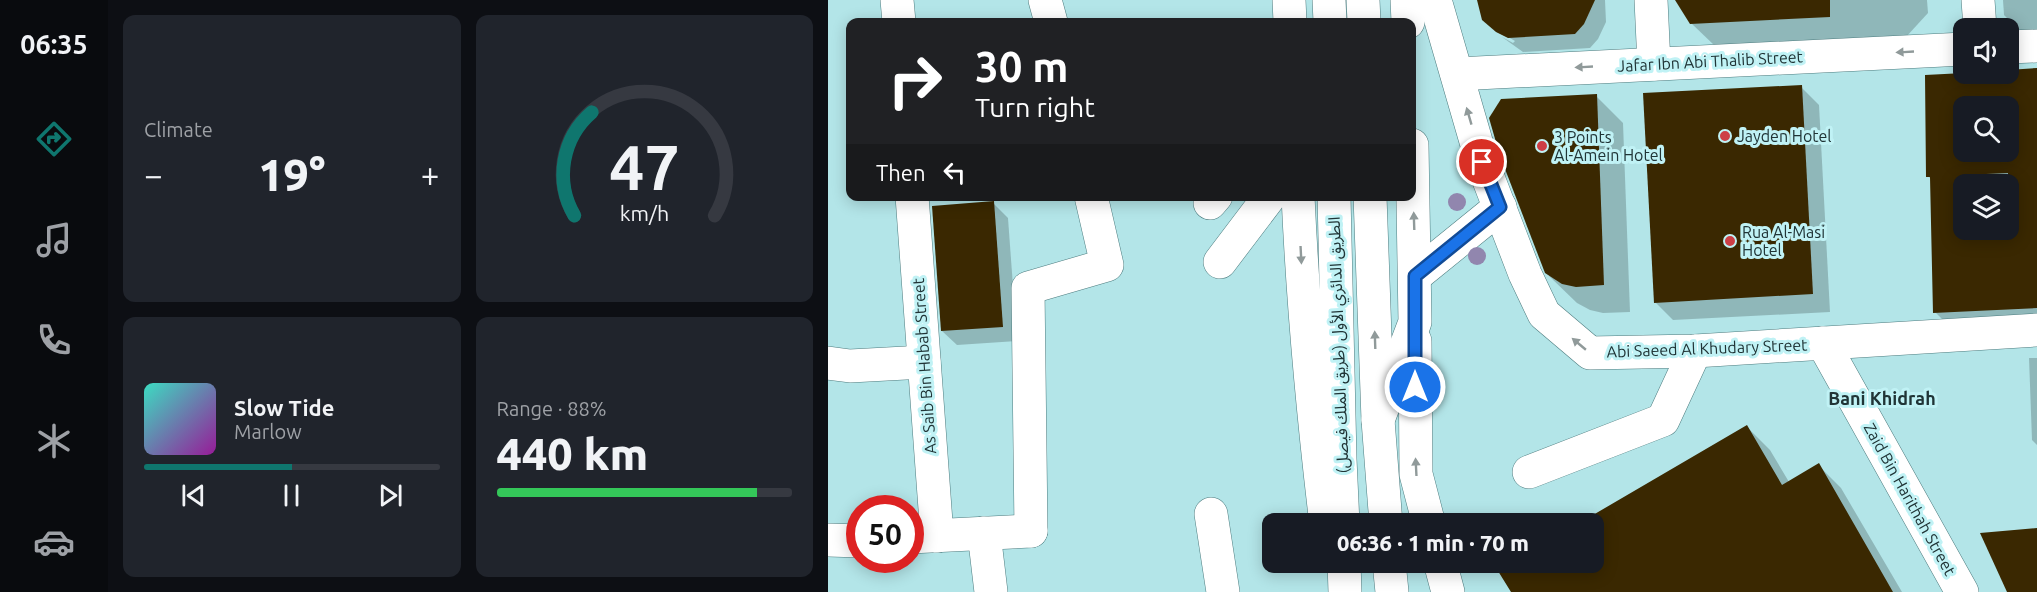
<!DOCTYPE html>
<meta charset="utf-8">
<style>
body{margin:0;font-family:Ubuntu,"Noto Sans Arabic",sans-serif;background:#20242c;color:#f1f3f6;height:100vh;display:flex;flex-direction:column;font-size:22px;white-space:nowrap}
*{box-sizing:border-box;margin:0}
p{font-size:20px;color:#9ea1a6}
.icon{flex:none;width:33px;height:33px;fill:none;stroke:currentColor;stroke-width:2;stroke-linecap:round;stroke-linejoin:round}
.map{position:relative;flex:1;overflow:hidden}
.drawer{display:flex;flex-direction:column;gap:15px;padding:15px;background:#0d0f14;width:720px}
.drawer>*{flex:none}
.hud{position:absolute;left:18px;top:18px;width:570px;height:183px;border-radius:12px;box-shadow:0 3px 15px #0003;background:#202124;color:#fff;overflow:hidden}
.fabs{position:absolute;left:1125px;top:18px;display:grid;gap:12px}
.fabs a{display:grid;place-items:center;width:66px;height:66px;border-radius:12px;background:#171b24;box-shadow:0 3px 15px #0003;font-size:30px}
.speed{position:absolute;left:18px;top:495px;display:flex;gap:12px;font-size:30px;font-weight:700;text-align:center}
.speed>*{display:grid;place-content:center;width:78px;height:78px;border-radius:50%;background:#171b24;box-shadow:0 3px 15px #0003;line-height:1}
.speed .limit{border:9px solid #d22;background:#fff;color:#111}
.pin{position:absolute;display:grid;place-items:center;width:51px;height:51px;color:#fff;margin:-26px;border:3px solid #fff;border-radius:50%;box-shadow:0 2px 6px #0007}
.me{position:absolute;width:66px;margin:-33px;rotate:0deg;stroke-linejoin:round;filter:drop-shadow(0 0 4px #0008)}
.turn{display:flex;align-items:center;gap:21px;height:126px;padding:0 30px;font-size:27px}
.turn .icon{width:78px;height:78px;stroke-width:2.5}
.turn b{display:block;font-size:42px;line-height:51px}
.then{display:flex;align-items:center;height:57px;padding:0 30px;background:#0003;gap:12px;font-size:22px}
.big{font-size:45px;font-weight:800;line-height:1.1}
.drawer .tile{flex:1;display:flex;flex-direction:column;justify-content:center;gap:9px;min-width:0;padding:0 21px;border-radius:12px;background:#20242c}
.drawer .dial{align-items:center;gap:0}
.dial svg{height:156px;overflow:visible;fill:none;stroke:#363941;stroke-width:7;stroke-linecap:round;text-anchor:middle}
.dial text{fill:#f1f3f6;stroke:none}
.song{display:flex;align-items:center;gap:18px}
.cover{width:72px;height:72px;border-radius:9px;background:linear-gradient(135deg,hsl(170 70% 55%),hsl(300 70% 35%))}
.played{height:6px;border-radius:3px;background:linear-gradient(90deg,#0f766e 50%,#363941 50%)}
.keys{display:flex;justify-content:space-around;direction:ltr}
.heat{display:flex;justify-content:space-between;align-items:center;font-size:33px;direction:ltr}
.charge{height:9px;border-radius:4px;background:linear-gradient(90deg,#34c759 88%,#363941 0)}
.drawer .tiles{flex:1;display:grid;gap:15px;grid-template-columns:repeat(2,1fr)}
.trip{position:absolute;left:434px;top:513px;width:342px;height:60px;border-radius:12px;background:#171b24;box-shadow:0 3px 15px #0003;font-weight:800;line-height:60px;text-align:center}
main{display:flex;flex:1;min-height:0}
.menu{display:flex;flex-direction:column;width:108px;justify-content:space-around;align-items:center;background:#090b0e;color:#9ea1a6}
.menu .icon{width:42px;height:42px}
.menu .active{color:#0f766e}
.menu b{font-size:27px;color:#f1f3f6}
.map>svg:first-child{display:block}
.shadow{fill:#0003;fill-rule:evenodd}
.building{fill:#3a2801;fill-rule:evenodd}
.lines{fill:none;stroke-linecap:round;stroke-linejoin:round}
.minor-casing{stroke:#4d7c7f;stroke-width:34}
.major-casing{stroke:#4d7c7f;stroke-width:34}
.highway-casing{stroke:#4d7c7f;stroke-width:34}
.minor{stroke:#fff;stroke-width:33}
.major{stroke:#fff;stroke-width:33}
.highway{stroke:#fff;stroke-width:33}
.tree{fill:#9186ae}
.oneway{fill:#909a9a}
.route-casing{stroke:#114b97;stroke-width:15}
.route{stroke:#1a73e8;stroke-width:10}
.poi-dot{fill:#cd3e46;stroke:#c0f2f5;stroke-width:2}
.labels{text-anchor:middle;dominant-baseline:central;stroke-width:6;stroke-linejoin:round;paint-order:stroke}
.street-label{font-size:16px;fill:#203436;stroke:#c0f2f5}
.poi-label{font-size:16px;fill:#203436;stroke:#c0f2f5;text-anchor:start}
.neighbourhood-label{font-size:18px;font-weight:bold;fill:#203436;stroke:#c0f2f5}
</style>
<main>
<nav class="menu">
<b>06:35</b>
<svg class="icon active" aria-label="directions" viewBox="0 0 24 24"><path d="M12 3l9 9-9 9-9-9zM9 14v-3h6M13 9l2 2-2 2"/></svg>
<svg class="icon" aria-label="music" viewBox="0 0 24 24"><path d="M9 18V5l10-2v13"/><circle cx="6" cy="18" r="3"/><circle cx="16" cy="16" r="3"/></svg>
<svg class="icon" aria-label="phone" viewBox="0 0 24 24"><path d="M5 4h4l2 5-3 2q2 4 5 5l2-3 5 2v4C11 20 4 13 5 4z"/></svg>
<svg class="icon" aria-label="climate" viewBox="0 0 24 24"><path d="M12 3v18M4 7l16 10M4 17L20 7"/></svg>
<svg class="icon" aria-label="car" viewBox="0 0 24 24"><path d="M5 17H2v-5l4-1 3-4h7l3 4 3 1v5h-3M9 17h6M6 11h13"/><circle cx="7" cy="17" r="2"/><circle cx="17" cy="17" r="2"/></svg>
</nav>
<section class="drawer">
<div class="tiles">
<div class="tile"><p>Climate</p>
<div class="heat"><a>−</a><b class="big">19°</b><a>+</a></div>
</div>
<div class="tile dial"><svg viewBox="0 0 100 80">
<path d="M14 69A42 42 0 1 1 86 69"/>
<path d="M14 69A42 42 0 0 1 23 16" stroke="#0f766e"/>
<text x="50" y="56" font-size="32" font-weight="700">47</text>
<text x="50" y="72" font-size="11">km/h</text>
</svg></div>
<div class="tile">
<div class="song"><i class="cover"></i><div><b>Slow Tide</b><p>Marlow</p></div></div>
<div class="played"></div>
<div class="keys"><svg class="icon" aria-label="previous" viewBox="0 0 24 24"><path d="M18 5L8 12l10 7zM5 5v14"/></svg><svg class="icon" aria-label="pause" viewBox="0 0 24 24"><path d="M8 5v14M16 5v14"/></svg><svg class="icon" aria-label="next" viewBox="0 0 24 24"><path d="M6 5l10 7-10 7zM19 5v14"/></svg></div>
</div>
<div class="tile"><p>Range · 88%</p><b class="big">440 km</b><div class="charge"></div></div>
</div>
</section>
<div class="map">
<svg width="1209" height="592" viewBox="0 0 1209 592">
<rect width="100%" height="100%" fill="#b3e5e8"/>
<g class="shadow">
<path d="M650 0H777L778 22 770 39 762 48 695 52 674 37 685 43 687 41 668 30Z"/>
<path d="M848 0H1099L1100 13 1078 37 887 46 863 23Z"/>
<path d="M1175 0H1209V32L1194 33 1176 15Z"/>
<path d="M1209 69V332L1130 335 1107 312 1104 180 1100 176 1146 74H1180ZM1136 106H1180V152H1136ZM1136 184H1180V230H1136Z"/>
<path d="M973 87 991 105 1002 312 845 320 827 302Z"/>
<path d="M768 96 795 123 802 312 775 313 762 310 749 303 721 276Z"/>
<path d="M165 203 180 218 189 341 129 345 114 331Z"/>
<path d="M1201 358H1209V445L1204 440Z"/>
<path d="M919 427 942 450 961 482 990 465 1013 488 1074 592H685L765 562V524H754Z"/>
</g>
<g class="building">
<path d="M649 0H767L756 24 747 34 680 38 668 32 654 20Z"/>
<path d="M847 0H1002V17L862 24Z"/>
<path d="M1209 68V308L1105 313 1102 177H1098L1097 75 1136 73 1180 74V70ZM1136 106H1180V152H1136ZM1180 173V230H1136V175Z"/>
<path d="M974 85 985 294 826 303 815 93Z"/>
<path d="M769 94 776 285 748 287 734 284 717 273 672 156 661 118 673 99Z"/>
<path d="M166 201 175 327 113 331 104 206Z"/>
<path d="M919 425 954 485 991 463 1065 592H683L670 571 684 562H765V515Z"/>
<path d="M1209 528V592H1179L1152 533Z"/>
</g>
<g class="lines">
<defs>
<g id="minor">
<path d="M217 0 223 22"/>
<path d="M607 0 654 162 697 274 716 314 762 353 867 351 1209 330"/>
<path d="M823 0 826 64"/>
<path d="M1150 0 1152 28"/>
<path d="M1180 47 1209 46"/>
<path d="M629 74 1136 49"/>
<path d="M382 203 388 196"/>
<path d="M392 262 442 196"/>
<path d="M587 276 672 207"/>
<path d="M995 343 1134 592"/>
<path d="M0 363 22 366 96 362"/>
<path d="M701 472 835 420 867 351"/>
<path d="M383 514 395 592"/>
<path d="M203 531 200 288 279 265 263 196"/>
<path d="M156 533 163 592"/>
</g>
<g id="major">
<path d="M69 0 71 22"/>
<path d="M461 0 462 22"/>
<path d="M579 0 580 22"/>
<path d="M84 196 109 536"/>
<path d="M470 196C475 306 485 415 498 524"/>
<path d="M587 341 588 474 601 524"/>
<path d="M550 420 587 322 584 145"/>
<path d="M82 537 203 531"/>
<path d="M0 540 32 541"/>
<path d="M612 562 620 592"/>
</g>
<g id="highway">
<path d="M501 0 502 22"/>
<path d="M535 0 536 22"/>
<path d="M506 196 512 459 515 524"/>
<path d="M542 196 550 420 558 524"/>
<path d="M516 562 517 592"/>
<path d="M561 562 564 592"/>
</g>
</defs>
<use href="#minor" class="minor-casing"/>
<use href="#major" class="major-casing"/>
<use href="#highway" class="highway-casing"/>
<use href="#minor" class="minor"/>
<use href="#major" class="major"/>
<use href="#highway" class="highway"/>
</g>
<g class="tree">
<circle cx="629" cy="202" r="9"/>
<circle cx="649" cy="256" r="9"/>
</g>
<defs><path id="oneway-solid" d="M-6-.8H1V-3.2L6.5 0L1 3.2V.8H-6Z" transform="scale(1.5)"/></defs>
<g class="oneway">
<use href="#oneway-solid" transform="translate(1077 52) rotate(177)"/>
<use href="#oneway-solid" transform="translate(756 67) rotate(177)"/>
<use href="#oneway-solid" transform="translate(641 116) rotate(-106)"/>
<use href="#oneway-solid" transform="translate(586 221) rotate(-92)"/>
<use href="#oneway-solid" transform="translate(473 255) rotate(87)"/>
<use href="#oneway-solid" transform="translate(547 340) rotate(-92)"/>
<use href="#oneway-solid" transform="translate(751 344) rotate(-140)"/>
<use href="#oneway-solid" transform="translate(588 467) rotate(-93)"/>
</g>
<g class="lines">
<defs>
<path id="route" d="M587 387V276L672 207 654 162"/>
</defs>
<use href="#route" class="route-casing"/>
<use href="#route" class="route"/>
</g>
<g class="poi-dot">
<circle cx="897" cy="136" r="6"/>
<circle cx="714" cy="146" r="6"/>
<circle cx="902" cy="241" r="6"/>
</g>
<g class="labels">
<g class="street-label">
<text transform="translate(882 61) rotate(-3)">Jafar Ibn Abi Thalib Street</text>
<text transform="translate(510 345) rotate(-92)">الطريق الدائري الأول (طريق الملك فيصل)</text>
<text transform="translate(879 348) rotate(-2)">Abi Saeed Al Khudary Street</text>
<text transform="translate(96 366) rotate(-94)">As Saib Bin Habab Street</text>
<text transform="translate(1082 499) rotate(61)">Zaid Bin Harithah Street</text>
</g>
<g class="poi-label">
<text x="909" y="136">Jayden Hotel</text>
<text x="726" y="137">3 Points<tspan x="726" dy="18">Al-Amein Hotel</tspan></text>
<text x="914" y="232">Rua Al-Masi<tspan x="914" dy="18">Hotel</tspan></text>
</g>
<g class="neighbourhood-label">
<text x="1054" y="398">Bani Khidrah</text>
</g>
</g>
</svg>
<div class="fabs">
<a><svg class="icon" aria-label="sound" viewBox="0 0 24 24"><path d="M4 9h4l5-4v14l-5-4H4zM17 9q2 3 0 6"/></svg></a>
<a><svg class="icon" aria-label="search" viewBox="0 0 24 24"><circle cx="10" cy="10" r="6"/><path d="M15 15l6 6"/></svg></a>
<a><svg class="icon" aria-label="layers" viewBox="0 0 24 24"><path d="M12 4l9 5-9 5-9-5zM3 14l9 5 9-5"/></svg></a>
</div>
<div class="speed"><div class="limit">50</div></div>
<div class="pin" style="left:654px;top:162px;background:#d93025"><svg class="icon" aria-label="arrive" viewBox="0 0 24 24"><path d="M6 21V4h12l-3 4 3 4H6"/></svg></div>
<svg class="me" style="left:587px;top:387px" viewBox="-20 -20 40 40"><circle r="17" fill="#1a73e8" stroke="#fff" stroke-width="3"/><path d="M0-11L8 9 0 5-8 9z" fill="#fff"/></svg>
<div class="trip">06:36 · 1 min · 70 m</div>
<div class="hud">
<div class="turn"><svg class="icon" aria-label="right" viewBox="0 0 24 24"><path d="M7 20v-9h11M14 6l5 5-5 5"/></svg><div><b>30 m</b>Turn right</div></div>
<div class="then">Then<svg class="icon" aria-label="left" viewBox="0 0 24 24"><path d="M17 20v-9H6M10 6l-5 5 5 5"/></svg></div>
</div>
</div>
</main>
